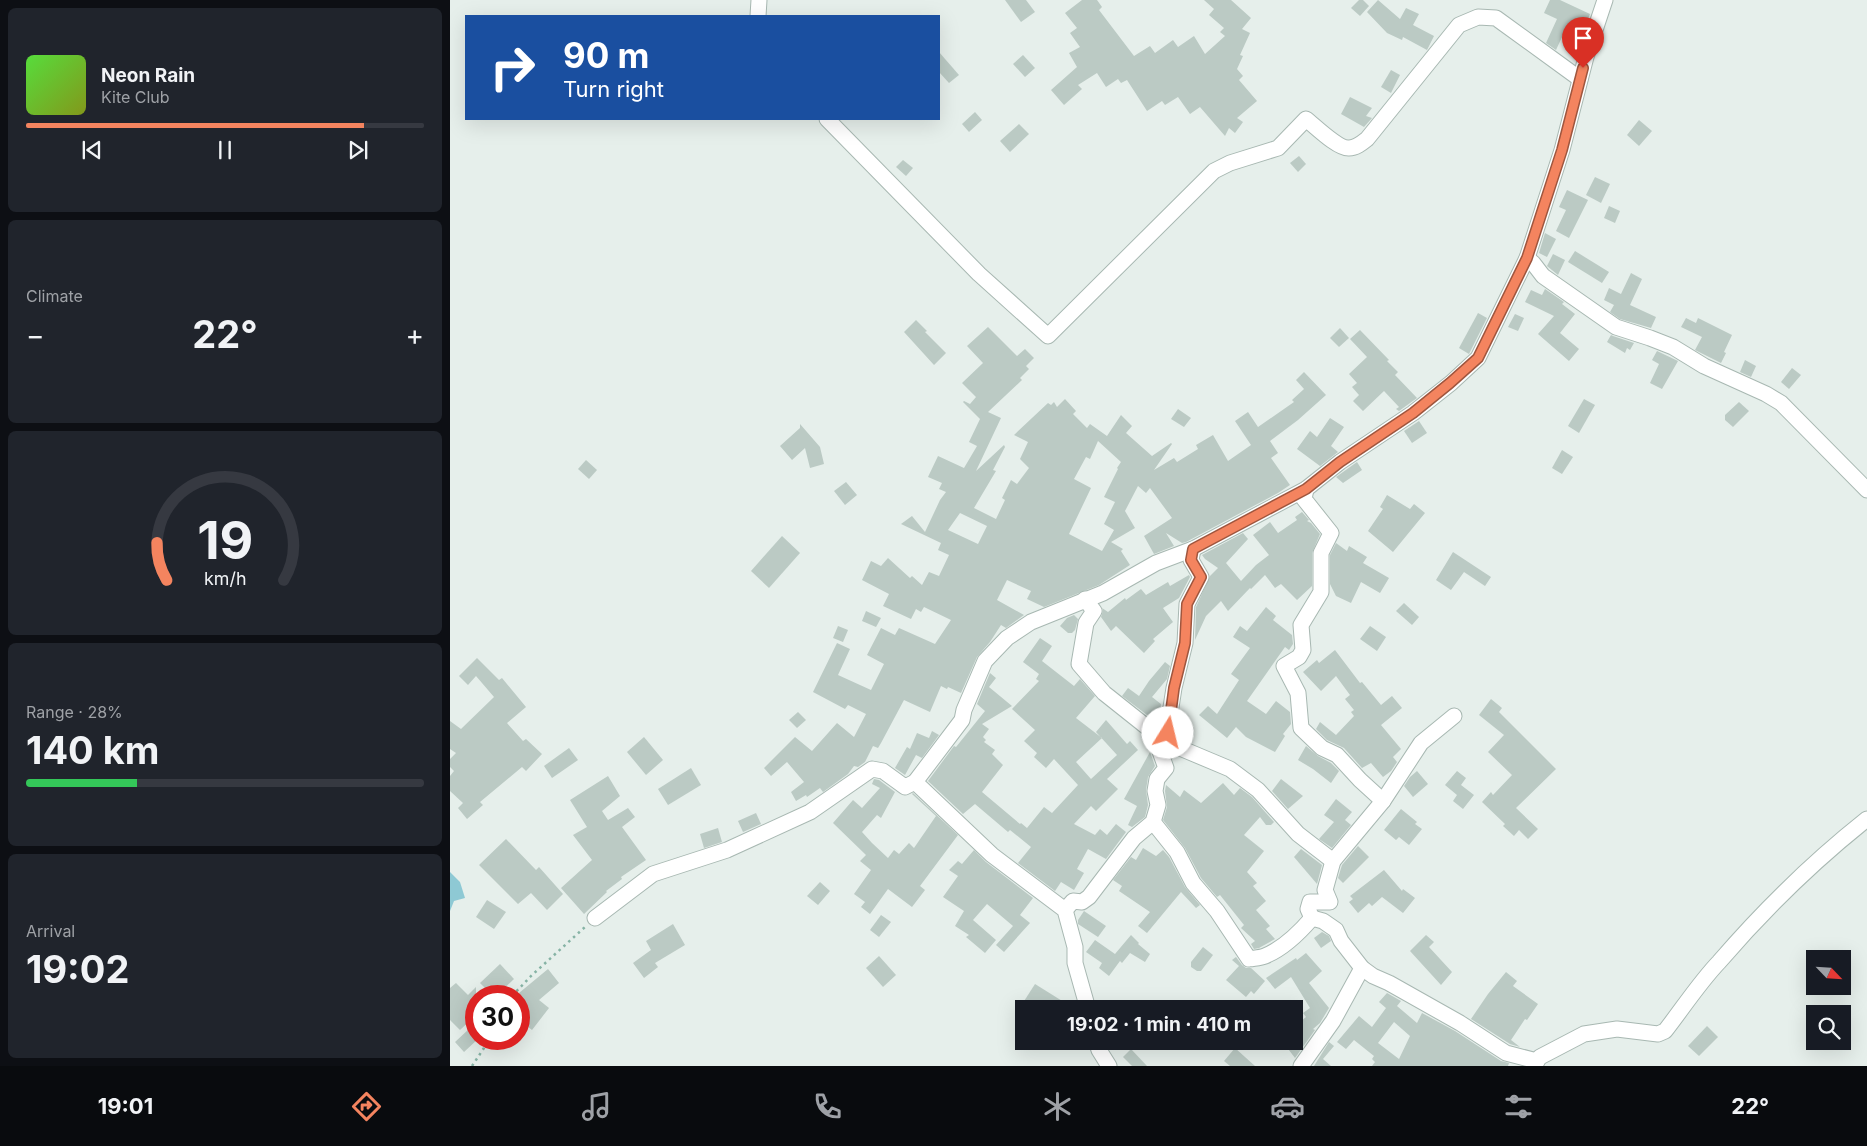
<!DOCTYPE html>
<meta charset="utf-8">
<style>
body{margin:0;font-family:Inter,sans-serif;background:#20242c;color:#f1f3f6;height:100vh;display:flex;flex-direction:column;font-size:19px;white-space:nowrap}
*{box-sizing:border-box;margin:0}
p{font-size:16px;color:#9ea1a6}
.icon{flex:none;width:28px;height:28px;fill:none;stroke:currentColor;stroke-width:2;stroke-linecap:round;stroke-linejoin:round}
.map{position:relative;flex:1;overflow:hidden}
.details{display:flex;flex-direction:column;gap:8px;padding:8px;background:#0d0f14;width:450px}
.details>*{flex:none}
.top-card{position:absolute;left:15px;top:15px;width:475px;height:105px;border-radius:0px;box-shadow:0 5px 20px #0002;background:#1a4fa0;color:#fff;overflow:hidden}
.needle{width:32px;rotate:115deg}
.controls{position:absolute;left:1356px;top:950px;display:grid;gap:10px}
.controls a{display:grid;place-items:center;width:45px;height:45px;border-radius:0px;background:#171b24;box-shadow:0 5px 20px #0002;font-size:25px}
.speed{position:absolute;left:15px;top:985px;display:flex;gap:10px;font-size:25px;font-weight:700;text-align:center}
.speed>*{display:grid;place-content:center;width:65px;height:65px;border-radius:50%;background:#171b24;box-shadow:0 5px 20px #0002;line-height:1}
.speed .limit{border:8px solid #d22;background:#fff;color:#111}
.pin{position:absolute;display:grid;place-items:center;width:42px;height:42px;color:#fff;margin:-51px -21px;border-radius:50% 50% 50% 0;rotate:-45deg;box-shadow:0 0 5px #0007}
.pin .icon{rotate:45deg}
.me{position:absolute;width:55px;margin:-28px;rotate:9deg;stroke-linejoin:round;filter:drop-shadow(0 0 4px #0008)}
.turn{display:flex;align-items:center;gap:18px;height:105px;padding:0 15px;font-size:22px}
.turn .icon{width:65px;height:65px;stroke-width:2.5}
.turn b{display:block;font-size:35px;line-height:42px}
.big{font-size:38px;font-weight:700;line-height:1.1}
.details .tile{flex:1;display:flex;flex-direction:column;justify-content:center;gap:8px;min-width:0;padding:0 18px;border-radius:8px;background:#20242c}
.details .dial{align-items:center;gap:0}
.dial svg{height:130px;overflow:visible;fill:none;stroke:#363941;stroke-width:7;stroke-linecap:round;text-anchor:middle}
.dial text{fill:#f1f3f6;stroke:none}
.song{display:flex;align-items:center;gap:15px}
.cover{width:60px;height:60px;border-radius:8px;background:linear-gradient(135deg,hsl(110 70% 55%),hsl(70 70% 35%))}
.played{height:5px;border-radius:2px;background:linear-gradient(90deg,#f4845f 85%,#363941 85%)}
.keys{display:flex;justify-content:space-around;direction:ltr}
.heat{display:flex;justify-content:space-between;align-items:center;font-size:28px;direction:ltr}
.charge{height:8px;border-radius:4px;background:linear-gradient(90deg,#34c759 28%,#363941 0)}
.trip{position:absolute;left:565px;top:1000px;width:288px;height:50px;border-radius:0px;background:#171b24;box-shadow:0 5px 20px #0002;font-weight:700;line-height:50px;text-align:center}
.dock{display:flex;height:80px;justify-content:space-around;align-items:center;background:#090b0e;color:#9ea1a6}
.dock .icon{width:35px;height:35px}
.dock .current{color:#f4845f}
.dock b{font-size:22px;color:#f1f3f6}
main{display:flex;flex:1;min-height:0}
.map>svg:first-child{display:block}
.water{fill:#8ec9d4}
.building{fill:#bbcac4;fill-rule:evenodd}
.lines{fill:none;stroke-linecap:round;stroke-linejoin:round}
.minor-casing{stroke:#a8b8b2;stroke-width:17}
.path{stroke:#86b3a5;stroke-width:2.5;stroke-dasharray:2.5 4;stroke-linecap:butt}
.minor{stroke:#fff;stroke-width:15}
.route-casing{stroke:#9f563e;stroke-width:12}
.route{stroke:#f4845f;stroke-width:9}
</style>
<main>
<section class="details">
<div class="tile">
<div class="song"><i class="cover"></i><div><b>Neon Rain</b><p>Kite Club</p></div></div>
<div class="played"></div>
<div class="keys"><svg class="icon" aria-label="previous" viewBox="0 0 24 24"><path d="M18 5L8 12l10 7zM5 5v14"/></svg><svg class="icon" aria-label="pause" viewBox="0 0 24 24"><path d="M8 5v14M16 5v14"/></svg><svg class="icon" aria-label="next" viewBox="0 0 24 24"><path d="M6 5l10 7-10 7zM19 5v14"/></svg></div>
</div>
<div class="tile"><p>Climate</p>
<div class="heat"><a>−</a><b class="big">22°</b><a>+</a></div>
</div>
<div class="tile dial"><svg viewBox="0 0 100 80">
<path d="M14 69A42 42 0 1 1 86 69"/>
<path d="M14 69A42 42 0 0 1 8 46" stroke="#f4845f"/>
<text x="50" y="56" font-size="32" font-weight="700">19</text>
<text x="50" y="72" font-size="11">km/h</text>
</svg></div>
<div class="tile"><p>Range · 28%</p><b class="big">140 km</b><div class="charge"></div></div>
<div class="tile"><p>Arrival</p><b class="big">19:02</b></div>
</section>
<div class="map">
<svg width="1417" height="1066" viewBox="0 0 1417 1066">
<rect width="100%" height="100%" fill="#e6efeb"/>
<path class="water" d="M0 872 10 882 15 898 4 901 0 911Z"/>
<g class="building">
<path d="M555 0H576L585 12 571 22Z"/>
<path d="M632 0H647L652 7 649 10 684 56 700 46 705 53 723 40 728 47 744 36 755 54 775 36 770 32 774 28 759 15 764 9 754 0H781L801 18 792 29 800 33 790 55 793 56 787 69 793 76 789 80 807 101 787 118 793 122 785 133 779 128 775 136 750 107 740 114 728 97 715 105 712 101 697 111 677 80 671 83 668 79 656 87 647 73 628 85 632 89 614 105 601 90 627 67 619 53 630 47 620 33 627 28 615 13Z"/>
<path d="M909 0H913L919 6 910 16 901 8Z"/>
<path d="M928 0 950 19 956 8 969 14 963 25 984 36 977 50 953 37 952 40 937 33 917 12Z"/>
<path d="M1100 0H1110L1140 14 1134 30 1119 23 1118 24 1106 50 1096 43 1107 19 1094 13Z"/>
<path d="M489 52 509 75 499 83 489 72Z"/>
<path d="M573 55 585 68 575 77 563 64Z"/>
<path d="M941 70 950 75 941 93 931 87Z"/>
<path d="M900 97 922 108 916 116 922 118 914 127 891 114Z"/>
<path d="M525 112 532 120 519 132 512 124Z"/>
<path d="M1189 120 1202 131 1189 146 1177 135Z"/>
<path d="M569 124 579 134 560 152 550 141Z"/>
<path d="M849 156 856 164 848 172 840 163Z"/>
<path d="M453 160 463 168 456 176 446 167Z"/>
<path d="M1145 177 1160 184 1151 203 1136 195Z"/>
<path d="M1117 190 1138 200 1119 238 1106 231 1116 210 1109 207Z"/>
<path d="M1159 206 1170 211 1165 223 1154 218Z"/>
<path d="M1095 233 1106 239 1097 257 1089 253Z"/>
<path d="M1125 251 1159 272 1152 283 1118 262Z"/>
<path d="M1103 254 1115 260 1108 275 1097 266Z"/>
<path d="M1181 273 1192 279 1180 305 1206 317 1201 328 1170 319 1160 312 1164 305 1154 300 1159 288 1171 294Z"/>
<path d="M1095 289 1114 302 1112 304 1125 314 1110 333 1129 349 1119 361 1088 334 1104 316 1075 302 1081 290 1092 295Z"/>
<path d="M1028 313 1037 318 1019 354 1009 348Z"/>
<path d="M1065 314 1074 318 1068 331 1058 327Z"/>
<path d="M1236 318 1246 323 1248 318 1282 335 1274 352 1276 353 1271 363 1245 350 1252 337 1231 327Z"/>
<path d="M466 320 477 331 475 332 496 353 484 365 454 332Z"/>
<path d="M538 327 567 356 575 349 584 358 576 366 579 369 570 378 572 380 538 412 551 418 526 471 554 445 555 447 543 470 546 471 524 508 546 519 555 500 552 498 561 480 567 484 579 468 570 459 578 442 564 435 598 403 601 405 604 402 607 407 615 399 626 411 623 414 637 428 640 424 657 436 671 415 682 426 676 433 702 456 721 443 722 444 704 470 724 458 727 462 748 449 746 445 763 435 778 461 801 445 785 421 798 412 808 427 844 402 842 400 854 389 846 380 854 372 876 395 848 420 820 441 828 453 821 458 840 485 828 493 736 542 732 543 716 533 724 546 704 554 694 536 722 518 700 488 696 493 688 486 675 511 685 528 661 542 673 549 671 551 680 565 649 585 594 607 577 599 581 591 557 580 547 600 574 615 556 628 551 625 540 642 527 657 511 693 498 687 497 689 491 686 480 712 454 700 431 743 428 748 423 746 415 762 408 767 404 766 398 774 373 792 370 788 357 797 356 795 346 801 341 792 354 782 337 762 321 776 314 768 345 737 362 751 387 723 404 737 416 714 398 705 395 709 363 692 387 643 400 649 388 675 421 690 434 664 417 655 431 628 445 635 449 628 485 644 501 620 474 607 471 612 466 609 461 619 433 606 439 594 412 580 421 561 431 566 438 558 460 578 462 576 472 585 479 572 489 576 499 555 488 550 491 543 451 524 462 516 475 532 490 500 496 492 489 489 492 483 478 477 488 456 514 468 527 446 519 442 530 419 513 402 514 401 520 404 526 397 512 383 533 363 517 346ZM648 441 671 462 667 468 668 469 654 497 665 502 654 524 664 530 652 551 619 534 641 488 624 479 636 457 640 459ZM510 513 537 526 528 544 498 530Z"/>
<path d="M890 328 899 338 889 347 880 338Z"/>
<path d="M910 330 939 360 937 361 948 372 945 375 967 398 949 411 946 409 949 407 934 391 913 411 903 401 909 395 902 387 907 383 899 374 917 357 900 339Z"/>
<path d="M1161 335 1163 336 1184 343 1180 350 1177 348 1175 353 1157 342Z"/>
<path d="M1207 351 1228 361 1212 389 1200 383 1209 364 1202 360Z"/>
<path d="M1295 360 1306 366 1301 377 1290 372Z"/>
<path d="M1342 368 1351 375 1339 389 1331 382Z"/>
<path d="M1134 399 1145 405 1129 433 1118 426Z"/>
<path d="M1289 402 1299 411 1283 427 1275 420V415Z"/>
<path d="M728 409 741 418 734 427 721 419Z"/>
<path d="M880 418 894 427 881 446 888 452 870 466 847 449 860 431 867 437Z"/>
<path d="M969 421 977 433 962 443 954 431Z"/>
<path d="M350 424 370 447 374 464 360 468 355 448 342 460 330 446 350 428Z"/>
<path d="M1112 450 1123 457 1112 474 1102 468Z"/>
<path d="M136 460 147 470 139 479 128 469Z"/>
<path d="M907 462 912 470 893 483 886 477Z"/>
<path d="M396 482 407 495 395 505 384 491Z"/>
<path d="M937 495 960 509 964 504 975 513 943 552 918 531 933 509 930 507Z"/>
<path d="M852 512 859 520 857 521 861 523 870 534 862 553V586L847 600 831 584 825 588 815 575 801 589 800 588 778 611 771 601 756 616 745 640 746 607 760 576 768 568 755 559 752 555 793 533 798 539 776 563 791 581 806 565 819 555 803 535 820 522 828 533 847 520 845 517Z"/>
<path d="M332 536 350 553 319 588 301 571Z"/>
<path d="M886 543 897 551 899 546 917 557 913 563 939 578 930 593 911 582 901 603 886 596 880 584V555Z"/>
<path d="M1003 552 1041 577 1035 586 1014 572 1001 590 986 580Z"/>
<path d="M739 575 740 577 729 598 713 608 723 622 703 639 705 641 694 653 666 626 661 631 651 617 653 611 652 608 658 612 675 598 676 600 691 589 696 595 718 582 720 586Z"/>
<path d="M954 603 969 617 962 625 946 611Z"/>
<path d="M816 607 826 616 823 620 842 635 843 644 839 650 835 647 797 701 816 714 826 701 840 712 841 724 833 734 835 736 825 752 796 737 786 727 777 738 749 715 758 706 767 714 789 680 781 674 800 648 783 637 790 626 797 631Z"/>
<path d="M416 611 431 618 426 627 412 621Z"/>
<path d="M624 615 628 619 625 630 622 633H618L610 626 617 618Z"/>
<path d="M388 626 398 630 393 642 383 638Z"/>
<path d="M920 626 936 637 927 651 910 639Z"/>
<path d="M590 638 602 646 592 661 624 686 630 679 645 696 626 718 652 738 626 762 641 779 667 755 646 732 656 720 677 744 680 741 688 750 657 779 668 789 646 811 641 806 624 824 645 835 650 829 657 835 666 824 676 832 656 859 638 849 627 869 634 873 624 890 611 882 605 891 568 863 581 847 560 830 558 832 525 804 513 814 478 781 504 746 506 747 535 711 527 704 540 673 546 678 539 687 562 706 532 724 539 729 533 737 536 740 534 742 545 750 542 754 553 765 532 792 570 824 571 823 577 828 594 807 602 813 628 785 604 759 596 768 584 757 587 753 574 741 585 730 562 709 589 681 586 679 589 674 573 662Z"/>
<path d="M885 650 910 683 912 682 931 705 942 696 952 708 931 725 951 749 943 757 947 762 941 771 933 777 921 763 912 768 894 748 877 740 866 729 870 722 886 735 904 716 901 712 904 710 895 699 900 695 886 676 871 691 853 672 867 660 869 663Z"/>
<path d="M27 658 49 680 52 678 76 707 57 723 73 741 76 739 92 754 76 771 72 767 30 802 33 805 17 819 8 808 13 803 0 791V776L4 771 0 767V759L6 753 0 749V721L11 729 44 697 26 676 18 685 9 676Z"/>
<path d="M715 662 720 666 717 679 702 697 711 704 709 724 672 696 678 688 689 696 699 681Z"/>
<path d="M1041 699 1052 708 1049 712 1106 769 1066 808 1088 829 1078 839 1069 830 1064 836 1053 826 1055 824 1032 802 1041 792 1043 795 1062 775 1038 752 1054 735 1029 715Z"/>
<path d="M348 712 356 720 347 728 339 720Z"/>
<path d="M482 731 489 735 472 758 466 755 455 775 445 768 457 747 460 749 467 733 479 738Z"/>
<path d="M194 737 213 760 196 775 177 752Z"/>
<path d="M856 746 868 756 881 763 889 771 881 783 863 769 848 760Z"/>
<path d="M119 748 128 760 102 778 94 766Z"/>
<path d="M700 752 705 766 698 777 696 790 698 805 695 817 682 827 678 825 687 806 674 799Z"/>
<path d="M241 768 251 785 218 805 208 789Z"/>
<path d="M967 771 978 784 963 797 954 786 960 777Z"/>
<path d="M1007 771 1016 778 1011 785 1024 795 1013 809 1003 801 1007 795 995 785Z"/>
<path d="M158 776 170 796 152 811 158 820 178 808 185 817 172 827 196 860 171 877 172 879 156 891 157 892 134 914 111 888 142 860 123 835 137 827 120 800Z"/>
<path d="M424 779 429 780 445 792 431 818 427 815 412 832 422 843 438 858 444 850 449 854 459 843 464 848 486 816 462 794 463 793 508 835 470 886 475 890 462 907 438 889 420 914 411 907 415 902 404 894 421 870 410 861 416 855 383 823 403 800 412 808 430 788 422 784Z"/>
<path d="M831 779 853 796 838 809 822 791Z"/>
<path d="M773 783 784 795 790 788 802 797 824 822 821 825H816L810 817 794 835 814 851 797 872 807 883 803 886 816 901 806 910 820 926 816 929 825 939 809 948 804 949 801 944 805 941 791 928 794 925 770 895 767 897 751 878 735 848 713 820 717 807 715 791 716 785 730 797 734 790 751 803Z"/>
<path d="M886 799 902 812 895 820 901 825 882 848 869 839 884 822 874 815Z"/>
<path d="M951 809 967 822 965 824 972 829 959 845 949 837 946 840 934 830Z"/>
<path d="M306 813 311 824 293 832 288 821Z"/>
<path d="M268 828 272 842 254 848 250 834Z"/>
<path d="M56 839 86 870 89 867 113 894 97 910 81 893 68 904 29 865Z"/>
<path d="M908 846 919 857 893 883 888 878 892 865Z"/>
<path d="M693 848 706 856 713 850 719 857 735 887 750 905 746 908 731 892 697 933 688 926 700 912 669 891 672 886 663 880 681 857 686 860Z"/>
<path d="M851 849 872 865 867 884 844 857Z"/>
<path d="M524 850 536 862 583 898 570 915 580 923 554 952 546 945 563 926 537 904 523 920 546 940 535 953 516 937 519 935 505 926 514 911 493 897 508 876 499 870 508 861 512 864Z"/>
<path d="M934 870 952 891 953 889 965 898 953 913 932 897 922 906 919 903 908 913 899 902 903 899 900 896Z"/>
<path d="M370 882 380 891 368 905 357 896Z"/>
<path d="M37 900 56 912 44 929 26 917Z"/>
<path d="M634 911 656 926 648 937 628 924V920Z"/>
<path d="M431 915 441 922 429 937 420 930Z"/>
<path d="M223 924 235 945 205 963 208 967 194 978 183 963 201 950 196 941Z"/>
<path d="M872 932 879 936 881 941 871 948 864 938Z"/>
<path d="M681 935 689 943 688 944 700 954 695 962 680 953 672 963 670 961 659 976 649 968 652 963 636 952 645 940 665 954Z"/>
<path d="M976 935 984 942 979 947 1002 972 991 985 960 951Z"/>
<path d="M753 947 763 955 751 971H747L741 967V962Z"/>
<path d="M856 953 872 971 859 983 879 1008 870 1023 863 1029 865 1030 845 1058 832 1041H844V1027L856 1017 853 1013 860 1008 841 977 825 989 816 978 846 958 847 960Z"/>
<path d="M429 956 446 975 433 987 416 968Z"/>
<path d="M786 957 792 965 796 968H801L815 981 804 994 801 991 796 997 776 980 789 966 782 960Z"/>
<path d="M50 964 64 979 46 996H43L30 983Z"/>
<path d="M98 969 109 983 89 1000 99 1008 82 1030 69 1020V993Z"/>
<path d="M1056 972 1067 981 1063 986 1088 1004 1077 1020 1075 1019 1061 1040 1070 1047 1060 1044 1021 1019 1038 994Z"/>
<path d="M6 983 18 995 26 987V1015L10 1030 0 1020V988Z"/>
<path d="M585 984 625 1009H569Z"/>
<path d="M937 993 951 1001 947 1006 967 1023 972 1013 1005 1031 1051 1061 1059 1063 1058 1066H922L925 1062 922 1059 924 1056 904 1040 896 1049 887 1042 909 1016 922 1027 936 1008 929 1002ZM944 1022 960 1036 949 1059 928 1043Z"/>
<path d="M1257 1026 1268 1037 1249 1056 1238 1046Z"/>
<path d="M19 1029 26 1036V1039H28L14 1052 5 1042Z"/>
<path d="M879 1042 884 1046 873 1059 881 1066H864Z"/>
<path d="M785 1048 805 1066H780L774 1061Z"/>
<path d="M681 1049 697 1066H682L673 1057Z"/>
</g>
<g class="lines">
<defs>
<g id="minor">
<path d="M308 16 309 0"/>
<path d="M377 119 529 274 598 336 764 171 780 163 828 148 856 119C865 126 888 149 899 148 906 148 912 143 917 139L1009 25 1028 17 1046 18 1130 79"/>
<path d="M1077 258 1083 263 1093 276 1166 327 1200 338 1223 347 1254 366 1316 394 1331 403 1417 490"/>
<path d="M856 489 854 499 881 533 871 553V592L851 625 853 650 849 657 834 666 848 693 851 728 872 748 887 755 910 780 933 801"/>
<path d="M635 599 644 611 636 623 629 664 654 693 703 732"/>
<path d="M716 738 730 748 780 769 808 790 848 834 883 861"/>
<path d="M703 822 727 852 743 883 767 911 799 959C804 958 810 958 815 956 832 949 850 932 862 918L858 909 860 902H880L875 890 883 861 933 801 971 743 1004 716"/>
<path d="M615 910 623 901 632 902 639 897 684 838 703 822 708 805 705 791 707 779 716 768 703 732 716 738 717 733 724 688 735 643 737 604 751 577 741 560 743 549"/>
<path d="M145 918 203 874 277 850 360 812 422 769 433 771 455 787 465 782"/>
<path d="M862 918 873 921 886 930 891 941 912 968 923 976 939 983 1010 1023 1056 1053 1087 1061 1085 1066"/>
<path d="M638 1009 625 963V947L615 910 542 855 465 782 512 720 514 710 535 661 557 638 581 622 653 593 706 563 743 549 856 489 890 462 963 413 1001 383 1028 358 1077 258 1112 150 1136 57 1155 0"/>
<path d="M646 1041 649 1050 659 1066"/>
<path d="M1087 1061 1090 1057 1134 1034 1167 1029 1208 1034 1215 1031C1233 1008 1249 983 1269 962 1313 911 1364 861 1417 819"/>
<path d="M851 1066 883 1021 912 968"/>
</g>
</defs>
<use href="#minor" class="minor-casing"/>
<g class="path">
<path d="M62 996 81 976 135 927"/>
<path d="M22 1066 34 1048 38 1039"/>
</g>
<use href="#minor" class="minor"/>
</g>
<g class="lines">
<defs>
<path id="route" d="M718 733 724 688 735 643 737 604 751 577 741 560 743 549 856 489 890 462 963 413 1000 383 1028 358 1077 258 1112 150 1133 68"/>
</defs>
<use href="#route" class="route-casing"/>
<use href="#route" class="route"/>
</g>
</svg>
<div class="controls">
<a><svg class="needle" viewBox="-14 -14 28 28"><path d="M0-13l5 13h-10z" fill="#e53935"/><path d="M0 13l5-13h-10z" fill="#9ea1a6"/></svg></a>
<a><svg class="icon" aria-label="search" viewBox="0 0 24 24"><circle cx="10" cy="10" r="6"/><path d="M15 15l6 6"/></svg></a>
</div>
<div class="speed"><div class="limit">30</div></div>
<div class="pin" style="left:1133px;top:68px;background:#d93025"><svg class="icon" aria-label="arrive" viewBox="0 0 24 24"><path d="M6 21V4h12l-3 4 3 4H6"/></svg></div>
<svg class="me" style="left:718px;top:733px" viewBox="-20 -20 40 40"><circle r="19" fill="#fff"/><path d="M0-13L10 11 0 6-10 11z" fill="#f4845f"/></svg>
<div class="trip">19:02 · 1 min · 410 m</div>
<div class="top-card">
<div class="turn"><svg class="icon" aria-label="right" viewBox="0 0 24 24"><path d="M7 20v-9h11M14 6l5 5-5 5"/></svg><div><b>90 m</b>Turn right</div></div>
</div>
</div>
</main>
<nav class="dock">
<b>19:01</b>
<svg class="icon current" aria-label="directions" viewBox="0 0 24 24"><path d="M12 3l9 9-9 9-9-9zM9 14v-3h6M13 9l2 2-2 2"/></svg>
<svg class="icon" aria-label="music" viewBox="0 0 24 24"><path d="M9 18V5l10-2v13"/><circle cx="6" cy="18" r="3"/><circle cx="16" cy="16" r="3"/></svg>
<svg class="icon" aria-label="phone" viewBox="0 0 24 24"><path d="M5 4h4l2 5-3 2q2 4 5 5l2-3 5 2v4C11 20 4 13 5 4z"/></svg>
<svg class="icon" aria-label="climate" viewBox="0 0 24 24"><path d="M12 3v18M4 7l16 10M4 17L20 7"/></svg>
<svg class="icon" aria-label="car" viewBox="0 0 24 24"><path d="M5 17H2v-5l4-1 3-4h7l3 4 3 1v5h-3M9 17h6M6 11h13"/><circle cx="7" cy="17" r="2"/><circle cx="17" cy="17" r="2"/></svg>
<svg class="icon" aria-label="filters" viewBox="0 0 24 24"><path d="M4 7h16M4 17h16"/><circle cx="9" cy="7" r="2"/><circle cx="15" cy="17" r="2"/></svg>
<b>22°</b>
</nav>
